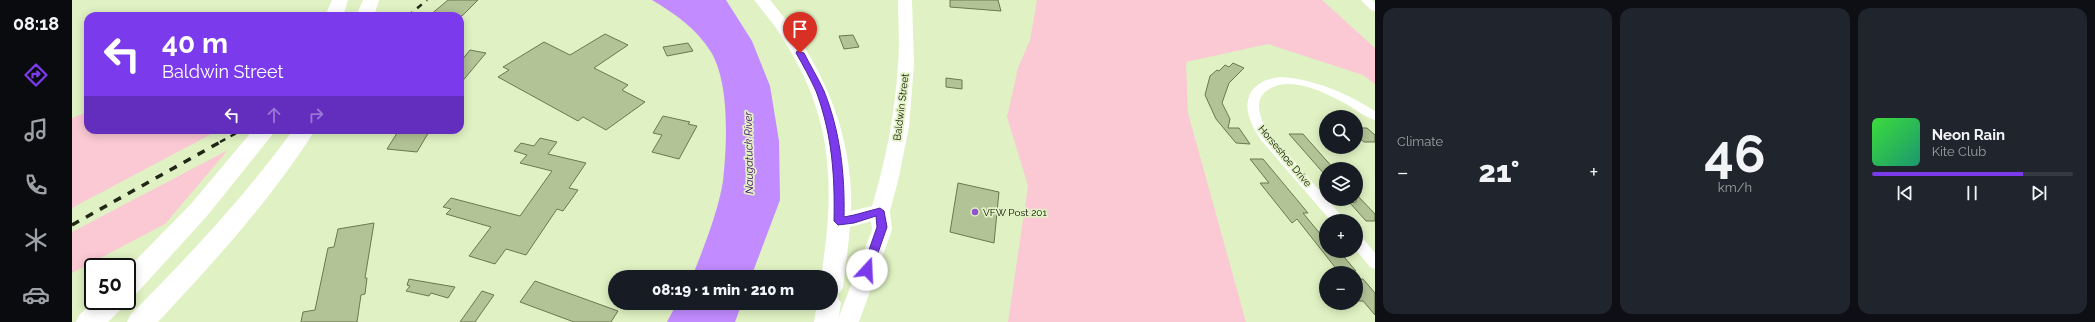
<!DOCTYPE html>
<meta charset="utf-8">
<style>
body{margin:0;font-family:Raleway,sans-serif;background:#20242c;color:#f1f3f6;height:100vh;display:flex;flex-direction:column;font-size:15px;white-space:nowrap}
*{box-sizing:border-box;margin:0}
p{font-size:13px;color:#9ea1a6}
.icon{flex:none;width:22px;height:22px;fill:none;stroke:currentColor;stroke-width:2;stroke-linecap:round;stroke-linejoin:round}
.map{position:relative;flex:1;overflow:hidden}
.sheet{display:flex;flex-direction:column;gap:8px;padding:8px;background:#0d0f14;width:720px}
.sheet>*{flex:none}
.guide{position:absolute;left:12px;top:12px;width:380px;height:122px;border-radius:12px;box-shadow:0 2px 10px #0003;background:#7c3aed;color:#fff;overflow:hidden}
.controls{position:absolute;left:1247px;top:110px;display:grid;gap:8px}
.controls a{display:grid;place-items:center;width:44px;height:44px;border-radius:50%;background:#171b24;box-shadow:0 2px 10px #0003;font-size:20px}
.speed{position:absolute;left:12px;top:258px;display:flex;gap:8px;font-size:20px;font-weight:700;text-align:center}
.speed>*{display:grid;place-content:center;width:52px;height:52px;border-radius:50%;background:#171b24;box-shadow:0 2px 10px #0003;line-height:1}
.speed .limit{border:2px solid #111;border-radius:6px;background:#fff;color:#111}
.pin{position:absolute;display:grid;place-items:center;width:34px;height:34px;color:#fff;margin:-41px -17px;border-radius:50% 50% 50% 0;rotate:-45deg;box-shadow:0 0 4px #0007}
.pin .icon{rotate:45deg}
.me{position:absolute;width:44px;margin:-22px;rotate:20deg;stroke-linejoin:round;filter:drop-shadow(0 0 3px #0008)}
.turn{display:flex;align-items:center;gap:14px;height:84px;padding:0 12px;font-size:18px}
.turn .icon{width:52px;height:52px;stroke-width:2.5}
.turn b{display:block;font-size:28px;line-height:34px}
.lanes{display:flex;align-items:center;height:38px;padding:0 12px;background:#0003;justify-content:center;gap:20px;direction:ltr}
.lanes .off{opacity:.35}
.big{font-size:30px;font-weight:800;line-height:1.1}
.sheet .card{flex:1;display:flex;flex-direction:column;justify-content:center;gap:6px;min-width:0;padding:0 14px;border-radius:12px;background:#20242c}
.sheet .dial{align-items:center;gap:0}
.dial b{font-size:52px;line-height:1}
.song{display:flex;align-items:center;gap:12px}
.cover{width:48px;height:48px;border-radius:6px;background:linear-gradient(135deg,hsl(120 70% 55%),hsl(160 70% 35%))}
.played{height:4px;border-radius:2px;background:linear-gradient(90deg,#7c3aed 75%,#363941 75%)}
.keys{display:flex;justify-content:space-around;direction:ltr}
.heat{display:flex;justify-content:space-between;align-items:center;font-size:22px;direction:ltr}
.sheet .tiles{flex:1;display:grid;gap:8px;grid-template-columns:repeat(3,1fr)}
.trip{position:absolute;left:536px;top:270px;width:230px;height:40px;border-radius:20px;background:#171b24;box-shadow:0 2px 10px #0003;font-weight:800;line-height:40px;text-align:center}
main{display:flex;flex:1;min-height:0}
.dock{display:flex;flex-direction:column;width:72px;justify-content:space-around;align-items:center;background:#090b0e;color:#9ea1a6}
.dock .icon{width:28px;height:28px}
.dock .selected{color:#7c3aed}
.dock b{font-size:18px;color:#f1f3f6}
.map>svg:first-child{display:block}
.green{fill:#fbc9d4}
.water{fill:#c28bff}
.building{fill:#b2c396;stroke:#6a794f}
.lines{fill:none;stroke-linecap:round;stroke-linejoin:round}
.minor{fill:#fff;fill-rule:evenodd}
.secondary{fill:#fff;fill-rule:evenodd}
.primary{fill:#fff;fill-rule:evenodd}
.motorway{fill:#fff;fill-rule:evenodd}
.rail-far1{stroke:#212716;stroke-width:2.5;stroke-dasharray:6 6;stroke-linecap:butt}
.rail{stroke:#212716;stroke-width:3.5;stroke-dasharray:8 8;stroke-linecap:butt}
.route{fill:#7c3aed;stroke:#51269a}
.poi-dot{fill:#9055cc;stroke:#e0f2c3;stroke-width:1.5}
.labels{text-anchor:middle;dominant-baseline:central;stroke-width:3.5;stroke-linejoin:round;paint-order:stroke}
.street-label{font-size:10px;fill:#090e01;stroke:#e0f2c3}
.poi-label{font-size:10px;fill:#090e01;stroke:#e0f2c3;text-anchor:start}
.water-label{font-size:11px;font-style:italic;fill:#42006d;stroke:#e0f2c3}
</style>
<main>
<nav class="dock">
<b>08:18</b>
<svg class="icon selected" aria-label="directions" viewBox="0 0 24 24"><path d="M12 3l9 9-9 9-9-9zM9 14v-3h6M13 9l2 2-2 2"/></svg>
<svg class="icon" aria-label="music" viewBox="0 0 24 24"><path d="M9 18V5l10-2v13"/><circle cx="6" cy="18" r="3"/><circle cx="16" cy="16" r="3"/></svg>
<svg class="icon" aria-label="phone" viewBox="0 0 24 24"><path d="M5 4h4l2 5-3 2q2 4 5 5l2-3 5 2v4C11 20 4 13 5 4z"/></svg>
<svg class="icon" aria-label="climate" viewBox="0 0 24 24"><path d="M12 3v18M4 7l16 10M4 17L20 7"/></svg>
<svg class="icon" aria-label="car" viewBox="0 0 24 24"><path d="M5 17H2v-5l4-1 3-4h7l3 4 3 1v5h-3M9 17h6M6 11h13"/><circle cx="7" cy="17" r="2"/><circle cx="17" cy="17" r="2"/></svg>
</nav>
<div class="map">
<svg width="1303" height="322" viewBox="0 0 1303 322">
<rect width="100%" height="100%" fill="#e0f2c3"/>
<g class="green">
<path d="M965 0H1250L1303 48V84L1291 75 1196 44 1114 62 1116 113 1174 322H936L956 186 935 117 946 68 958 40Z"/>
<path d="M16 112V130H147L0 208V118Z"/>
<path d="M156 150 93 224 0 273V232Z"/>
</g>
<g class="water">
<path d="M580 0H654L680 41 698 86 707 141 708 200 679 277H620C631 250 647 209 651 181 655 144 658 84 639 52 625 29 602 13 580 0Z"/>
<path d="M605 303H670L663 322H595Z"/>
</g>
<g class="building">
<path d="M376 0H406L390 16H357Z"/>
<path d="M878 0H926L929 11 878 7Z"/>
<path d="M533 34 556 45 522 68 556 85 550 90 573 102 534 130 511 117 506 121 426 77 437 70 431 67 472 42 498 55Z"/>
<path d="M781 35 787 47 772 49 767 36Z"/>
<path d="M616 43 621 51 595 56 591 47Z"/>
<path d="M398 50 414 53 388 84V62Z"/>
<path d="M1161 63 1172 68 1157 83 1150 103 1158 119 1156 128H1167L1178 144 1164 143 1144 119 1133 95 1138 76 1145 70 1147 71 1153 65 1157 67Z"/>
<path d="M874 78 890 80V89L874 87Z"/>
<path d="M591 116 618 122 616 124 625 126 607 159 580 152 590 135 581 133Z"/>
<path d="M1284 128H1295L1303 135V142H1292L1284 135Z"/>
<path d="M327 130H358L345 152 315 149Z"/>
<path d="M1217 134H1231L1262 169H1254V176Z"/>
<path d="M468 138 485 142 476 154 514 163 497 188 506 190 491 211 485 209 454 255 434 249 423 264 397 256 419 227 374 214 379 209 371 207 379 198 448 216 480 171 448 163 455 155 442 151 449 143 462 146Z"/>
<path d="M1178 159H1191L1236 213H1231L1254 241V251H1267L1284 271H1266L1225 219 1220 223 1188 183H1197Z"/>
<path d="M886 183 927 192 922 243 878 232Z"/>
<path d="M1284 194 1303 214V221H1294L1278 203 1284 202Z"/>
<path d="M302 223 293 278H295L293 294 289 295 285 322H229L231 312 243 310 256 248 262 247 266 229Z"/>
<path d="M337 279 342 280 383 287 376 298 359 293 357 296 334 291 338 286 335 285Z"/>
<path d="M1284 279H1291L1303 293V315L1291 301H1284Z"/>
<path d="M463 281 546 311 539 322H502L448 302Z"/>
<path d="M410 291 422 295 403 322H388Z"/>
</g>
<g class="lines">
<g class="minor">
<path d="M1289 0H1300L1303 3V11L1299 10Z"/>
<path d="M1208 77C1243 79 1274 93 1303 111V120C1293 117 1284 110 1276 105 1254 93 1214 72 1192 93 1182 103 1189 120 1195 130L1274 221H1259L1189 140C1176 122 1166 96 1190 82 1195 79 1203 78 1208 77Z"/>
<path d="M1284 234 1289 236 1303 253V269L1298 267 1284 250Z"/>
</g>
<path class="secondary" d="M826 0H840L842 64 837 127 826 181 818 211 820 230 787 322H765L800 230 799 221C786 225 773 230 759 226L756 221 759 216 800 206C814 160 823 113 826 65 828 43 826 21 826 0Z"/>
<path class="primary" d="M682 0H698C741 51 772 111 778 178 782 215 775 252 771 288L765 296 769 303 766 322H742L745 303H759V277H749C763 188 762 118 711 39 703 25 692 13 682 0Z"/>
<g class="motorway">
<path d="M260 0H276L271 16H253Z"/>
<path d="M291 0H307L302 16H284Z"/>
<path d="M181 130H204L135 216 64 294 55 297V269L119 204Z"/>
<path d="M221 130H243C199 200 142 262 86 322H55L59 314C117 256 173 196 221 130Z"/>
<path d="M22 301H53L49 309 36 322H4L8 314Z"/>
</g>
<g class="rail-far1">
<path d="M336 16 355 0"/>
<path d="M148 142 170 130"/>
</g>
<path class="rail" d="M0 225 150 141"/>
</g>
<path class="route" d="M725 51 732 53C738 65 746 78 752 91 768 131 773 173 772 217L782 215 808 208 812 211 815 227 800 270 795 274 790 270 805 227 804 216 782 223 766 225 762 221C763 175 760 134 744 91 738 78 731 65 724 53Z"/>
<circle class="poi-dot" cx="903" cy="212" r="4"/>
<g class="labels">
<g class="street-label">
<text transform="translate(829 107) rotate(-83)">Baldwin Street</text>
<text transform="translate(1213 156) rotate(50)">Horseshoe Drive</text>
</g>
<g class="poi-label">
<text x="911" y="212">VFW Post 201</text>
</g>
<g class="water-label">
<text transform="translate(677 153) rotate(-91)">Naugatuck River</text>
</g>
</g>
</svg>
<div class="controls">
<a><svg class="icon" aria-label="search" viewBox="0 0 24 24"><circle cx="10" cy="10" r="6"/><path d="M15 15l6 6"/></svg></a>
<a><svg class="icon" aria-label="layers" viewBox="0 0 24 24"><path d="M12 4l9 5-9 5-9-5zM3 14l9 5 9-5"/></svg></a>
<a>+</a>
<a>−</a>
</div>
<div class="speed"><div class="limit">50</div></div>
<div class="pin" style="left:728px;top:53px;background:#d93025"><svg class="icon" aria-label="arrive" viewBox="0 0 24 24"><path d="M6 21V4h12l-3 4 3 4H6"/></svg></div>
<svg class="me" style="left:795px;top:270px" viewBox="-20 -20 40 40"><circle r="19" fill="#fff"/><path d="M0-13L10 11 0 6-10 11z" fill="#7c3aed"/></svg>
<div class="trip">08:19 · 1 min · 210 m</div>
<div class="guide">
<div class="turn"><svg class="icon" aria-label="left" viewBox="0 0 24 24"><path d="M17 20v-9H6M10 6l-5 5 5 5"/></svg><div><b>40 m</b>Baldwin Street</div></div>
<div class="lanes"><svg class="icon" aria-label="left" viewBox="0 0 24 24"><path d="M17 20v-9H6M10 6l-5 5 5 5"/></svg><svg class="icon off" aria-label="ahead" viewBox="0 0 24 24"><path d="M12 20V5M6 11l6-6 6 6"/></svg><svg class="icon off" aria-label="right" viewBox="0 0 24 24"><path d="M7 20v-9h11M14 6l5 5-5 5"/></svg></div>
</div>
</div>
<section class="sheet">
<div class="tiles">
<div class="card"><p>Climate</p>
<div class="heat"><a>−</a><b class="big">21°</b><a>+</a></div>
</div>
<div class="card dial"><b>46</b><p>km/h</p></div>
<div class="card">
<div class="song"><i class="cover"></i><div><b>Neon Rain</b><p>Kite Club</p></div></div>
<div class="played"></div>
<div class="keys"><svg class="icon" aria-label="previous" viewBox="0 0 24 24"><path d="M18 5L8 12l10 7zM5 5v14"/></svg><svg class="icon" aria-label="pause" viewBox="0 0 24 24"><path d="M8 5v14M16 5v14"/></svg><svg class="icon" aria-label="next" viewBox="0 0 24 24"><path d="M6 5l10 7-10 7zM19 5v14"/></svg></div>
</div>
</div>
</section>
</main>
